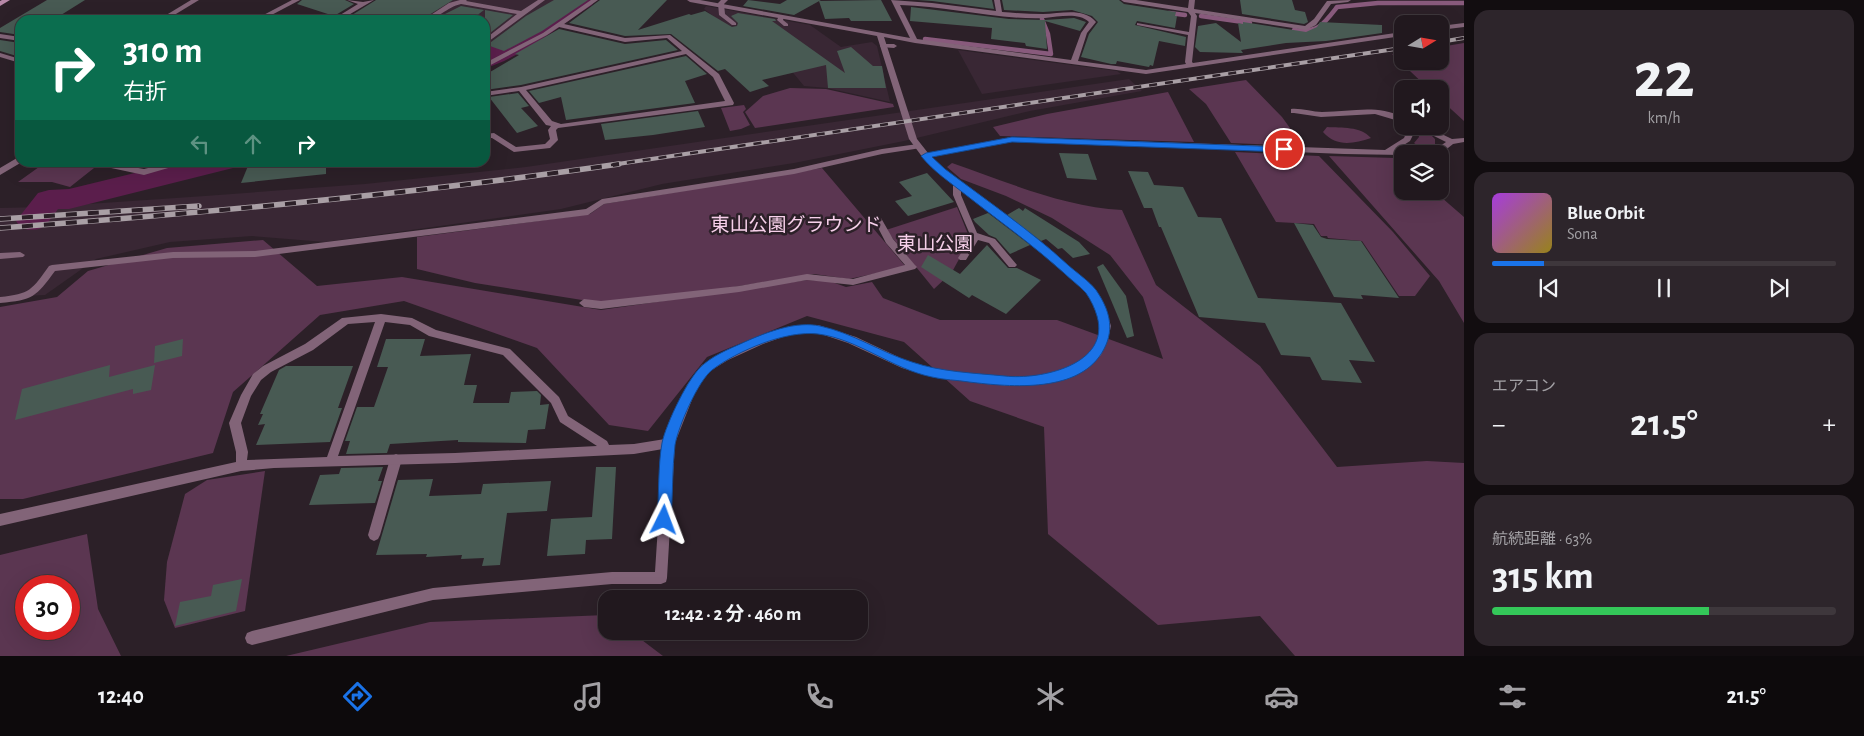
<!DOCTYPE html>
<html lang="ja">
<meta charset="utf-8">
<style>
body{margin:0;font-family:"Alegreya Sans","Noto Sans JP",sans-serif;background:#2d252b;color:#f1f3f6;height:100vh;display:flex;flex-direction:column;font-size:19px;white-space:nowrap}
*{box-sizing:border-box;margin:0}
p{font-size:16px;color:#a2a0a4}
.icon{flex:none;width:28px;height:28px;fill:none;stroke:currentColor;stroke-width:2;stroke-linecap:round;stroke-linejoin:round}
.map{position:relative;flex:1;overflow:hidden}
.side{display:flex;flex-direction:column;gap:10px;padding:10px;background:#120d10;width:400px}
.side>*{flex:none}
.hud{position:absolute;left:15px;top:15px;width:475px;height:152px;border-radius:15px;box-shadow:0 5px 20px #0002,0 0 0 1px #3e373c;background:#0b6e4f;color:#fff;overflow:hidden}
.needle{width:32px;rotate:79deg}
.tools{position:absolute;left:1394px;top:15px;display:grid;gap:10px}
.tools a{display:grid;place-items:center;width:55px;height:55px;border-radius:10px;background:#21181e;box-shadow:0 5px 20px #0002,0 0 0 1px #3e373c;font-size:25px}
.speed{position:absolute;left:15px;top:575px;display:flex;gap:10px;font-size:25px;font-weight:700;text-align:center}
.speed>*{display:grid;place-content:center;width:65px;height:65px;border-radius:50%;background:#21181e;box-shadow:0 5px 20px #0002,0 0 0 1px #3e373c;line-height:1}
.speed .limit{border:8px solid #d22;background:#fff;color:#111}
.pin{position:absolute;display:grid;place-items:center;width:42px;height:42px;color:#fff;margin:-21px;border:2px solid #fff;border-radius:50%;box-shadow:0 1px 5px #0007}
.me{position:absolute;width:55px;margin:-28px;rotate:3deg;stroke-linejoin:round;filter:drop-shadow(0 0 4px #0008)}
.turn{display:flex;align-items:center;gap:18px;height:105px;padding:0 25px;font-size:22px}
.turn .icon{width:65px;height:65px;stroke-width:2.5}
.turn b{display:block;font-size:35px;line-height:42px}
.lanes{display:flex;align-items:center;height:48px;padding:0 25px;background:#0003;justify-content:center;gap:25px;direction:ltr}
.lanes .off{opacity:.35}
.big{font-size:38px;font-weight:700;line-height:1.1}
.side .widget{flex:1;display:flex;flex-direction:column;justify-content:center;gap:8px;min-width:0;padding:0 18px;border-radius:15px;background:#2d252b}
.side .dial{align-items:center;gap:0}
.dial b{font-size:65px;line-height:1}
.song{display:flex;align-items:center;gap:15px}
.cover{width:60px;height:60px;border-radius:8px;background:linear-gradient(135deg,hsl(280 70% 55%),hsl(50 70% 35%))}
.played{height:5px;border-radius:2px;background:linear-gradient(90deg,#1a73e8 15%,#3e373c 15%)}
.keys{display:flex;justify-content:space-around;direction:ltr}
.heat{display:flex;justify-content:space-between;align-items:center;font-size:28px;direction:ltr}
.charge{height:8px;border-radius:4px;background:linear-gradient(90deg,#34c759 63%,#3e373c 0)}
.trip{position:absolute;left:598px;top:590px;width:270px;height:50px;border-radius:15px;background:#21181e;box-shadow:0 5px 20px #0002,0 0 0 1px #3e373c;font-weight:700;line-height:50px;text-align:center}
.dock{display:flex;height:80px;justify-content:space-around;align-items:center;background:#0d0a0c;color:#a2a0a4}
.dock .icon{width:35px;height:35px}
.dock .active{color:#1a73e8}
.dock b{font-size:22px;color:#f1f3f6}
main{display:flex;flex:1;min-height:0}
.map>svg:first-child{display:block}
.built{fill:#392734}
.green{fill:#5b3651;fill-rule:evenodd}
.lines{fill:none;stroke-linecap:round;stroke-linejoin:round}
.stream{stroke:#885a7c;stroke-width:4.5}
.river{fill:#5b1e4c;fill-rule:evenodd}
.building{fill:#485a53}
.service{fill:#826478;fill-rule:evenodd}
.minor{fill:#826478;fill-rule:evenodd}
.secondary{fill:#b788a8;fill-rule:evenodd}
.rail-far1-casing{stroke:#a99fa5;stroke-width:4}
.rail-casing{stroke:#a99fa5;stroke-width:5.5}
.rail-far1{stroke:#2c2028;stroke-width:2.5;stroke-dasharray:8;stroke-linecap:butt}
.rail{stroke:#2c2028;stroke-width:4;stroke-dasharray:11;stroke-linecap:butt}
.route{fill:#1a73e8;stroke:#114b97}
.labels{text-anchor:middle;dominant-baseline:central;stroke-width:5;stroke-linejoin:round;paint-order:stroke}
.park-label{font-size:19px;fill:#f7d0ea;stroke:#2c2028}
</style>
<main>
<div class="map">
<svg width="1464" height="656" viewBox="0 0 1464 656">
<rect width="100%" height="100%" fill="#2c2028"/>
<g class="built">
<path d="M422 0H580L531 32 485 57V20H390Z"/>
<path d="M706 6 810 25 841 47 872 42 877 46 890 102 827 88 804 86 785 63 728 27 704 9Z"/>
<path d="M958 50 1117 71 1121 74 982 94Z"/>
<path d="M1129 79 1142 91 1030 111 904 141 794 163 662 184 561 209 325 242 252 236 170 242 96 259 45 295 0 297V208L44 207 205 196 365 184 526 167Z"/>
</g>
<g class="green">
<path d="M1464 43V121L1440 99V89H1429L1392 54 1402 53V61H1440V47Z"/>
<path d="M1246 80 1282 117 1303 146 1231 143 1206 104 1189 89Z"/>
<path d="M790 88 826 89 893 104 894 107 755 128 745 112 763 96Z"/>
<path d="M1168 92 1194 142 1000 136 993 127 1047 114Z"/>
<path d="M744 105 746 109 743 112 750 125 741 129 730 131 721 108Z"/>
<path d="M1327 127C1342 128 1360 126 1371 138 1353 144 1336 147 1323 132Z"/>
<path d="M1420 130 1430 134 1435 139V144L1432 147 1421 148 1414 143 1419 137 1418 132Z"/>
<path d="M1235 152 1319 156 1393 232 1430 276 1415 296H1399L1362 241 1328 238 1327 236H1321L1314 224 1276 222Z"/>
<path d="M1329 156 1395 158 1402 165V191H1434L1464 217V323L1439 281Z"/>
<path d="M46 162 94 168 70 187 52 182H18Z"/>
<path d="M952 163C1007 182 1064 207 1122 210L1156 285 1260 366 1337 467 1427 461 1464 463V656H1295L1260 616 1158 625 1048 534 1044 427 970 401 904 342 807 316 707 357 648 431 609 425 537 348 404 301 320 315 233 392 213 453 23 499H0V307L57 297 88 271 167 248 263 240 317 286 402 277 601 310 807 280 829 281 846 287 872 282 883 298 940 320H1057L1163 359 1143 297 1110 255 1052 218 1006 196 961 179 947 167Z"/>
<path d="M822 168 906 267 849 279 814 274 709 291 601 303 475 283 417 269V237L590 214 604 204Z"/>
<path d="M957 207 970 239 952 272 934 289 886 230Z"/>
<path d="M265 471 245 611 175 628 164 600 167 562 185 494 207 480Z"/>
<path d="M87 534 98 609 121 656H0V555ZM26 586H69V629H26Z"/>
<path d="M606 615V631H630L663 656H286L430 622Z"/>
</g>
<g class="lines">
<g class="stream">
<path d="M1169 13 1185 15"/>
<path d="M1201 16 1250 23"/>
<path d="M1294 30C1318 33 1323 25 1337 7L1378 3H1464"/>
<path d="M925 39 1051 54 1048 34 1042 19"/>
</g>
<g class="river">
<path d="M568 0H595L592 5C562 24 519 59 485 68V50L513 35Z"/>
<path d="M180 162H237L233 168 69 209H58C46 225 43 234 21 228L16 221 38 193 49 190 69 189Z"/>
</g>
</g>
<g class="building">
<path d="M47 0H85L53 20H20V35L0 32V28Z"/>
<path d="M302 0H345L354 4 334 16 297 4Z"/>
<path d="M376 0H453L421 20 401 18 403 20H344Z"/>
<path d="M554 0H588L542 31 504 51 487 45 526 16Z"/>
<path d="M600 0H667L638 30 689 14 691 15 705 11 732 27 737 26 738 23 731 16 738 13 775 19 776 21H772L845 73 837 51 851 47 873 66H882L886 88H828L826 65 762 80 769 86 750 92 725 69 718 71 671 34 625 36 569 23Z"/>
<path d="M748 0 780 4 787 0H821L794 15 743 6Z"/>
<path d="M881 0 892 21H851L849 18 825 19 819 1Z"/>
<path d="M917 0H992L994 9 932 1Z"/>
<path d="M1002 0H1119L1124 4 1176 12 1175 16H1177L1175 28 1137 21 1135 25 1186 37 1185 46 1159 41 1153 66 1150 65 1149 67 1117 61 1116 64H1111L1081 57 1089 34 1098 22 1092 16 1072 10 1043 12 1004 10Z"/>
<path d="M1240 0H1292L1295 10 1305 12 1308 22 1304 24 1242 14Z"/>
<path d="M461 6 484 10 471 20H433Z"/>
<path d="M911 7 1009 19 1045 20 1074 18 1086 22 1080 31 1045 21 1047 49 1026 46 1025 43 991 39 992 28 910 21Z"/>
<path d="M485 10 513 15 485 37Z"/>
<path d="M1243 22 1306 32 1317 27 1320 22 1382 25V33L1326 41 1286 43 1241 50 1243 53 1200 52 1195 47 1198 26 1216 23 1241 42 1238 23 1243 24Z"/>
<path d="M559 29 625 44 666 40 678 50 521 85 485 90V75L519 55 515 54Z"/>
<path d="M0 40 20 43V57L0 51Z"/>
<path d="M686 56 707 74 685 81 695 103 566 120 561 97 539 103 529 91Z"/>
<path d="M518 93 529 106 521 108 538 126 517 133 489 97Z"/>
<path d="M698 111 705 127 653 135 605 140 601 124Z"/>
<path d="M1059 153 1088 154 1097 180 1067 178Z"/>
<path d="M276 162H326V174L241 183 248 166Z"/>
<path d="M1128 171 1148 172 1154 185 1183 187 1198 217 1221 218 1258 298 1341 303 1375 362 1349 360 1362 383 1322 380 1310 357 1281 355 1265 323 1199 317 1161 227H1159L1152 208H1144Z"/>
<path d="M927 173 954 202 908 216 895 201 912 196 899 182Z"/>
<path d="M1019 208 1023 211 1025 208 1079 242 1090 254 1073 258 1062 248 1058 249 1046 239 1041 241 1007 215Z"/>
<path d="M988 213 1030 245 1010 254 996 238 989 235 975 222 973 219Z"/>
<path d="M1294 223 1313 225 1321 237 1327 239 1361 241 1399 298 1361 295 1363 299 1334 297Z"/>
<path d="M987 245 1008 268H1017L1041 280 1006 314 972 295 969 298 921 267 928 255 960 274Z"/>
<path d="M1103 264 1126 296 1134 336 1127 338 1097 267Z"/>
<path d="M183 339 182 356 154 363 155 346Z"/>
<path d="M386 339H425L420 356 471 354 464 385H477L473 403H509L511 392 537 391 541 395 540 405 549 404 545 429 528 430 526 443 458 442V440L390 444 387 453 346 454 350 441H345L357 407H374L388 367H377Z"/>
<path d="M110 365 109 377 155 365 151 390 133 394V389L15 420 22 389Z"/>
<path d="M286 366H353L338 408H342L330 442 256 445 265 424 258 425 263 414H260L279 370Z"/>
<path d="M383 467 378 481H382L375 503 309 505 320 475 339 474 341 468Z"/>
<path d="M596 467H616L612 539 586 540 585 554 547 556 551 519 592 517Z"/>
<path d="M433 479 429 496 481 494 483 484 551 481 547 511 507 513 500 565 482 566 484 558 461 559 462 555 426 557 427 554 376 555 398 480Z"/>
<path d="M242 579 236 611 175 626 180 602 211 596 213 585Z"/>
</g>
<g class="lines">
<g class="service">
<path d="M191 0H199L166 20H158Z"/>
<path d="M460 0H467L466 1 521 11 538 0H545L485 44V39L517 14 461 4C447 7 437 20 423 20L449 3Z"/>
<path d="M721 0H728L724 4 725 14 736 23V25H732L719 15 718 3Z"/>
<path d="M781 15 784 17 783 20 788 24V26H784L777 20 779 16Z"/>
<path d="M0 34 20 37V41L0 38Z"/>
<path d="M883 44H894L897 46 894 48 881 47 880 46Z"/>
<path d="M1291 109C1301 108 1312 112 1322 112 1351 112 1376 104 1402 117V122L1375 114 1321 117 1294 113H1291Z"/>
<path d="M918 144 922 146 921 148 882 154 794 174 604 204 588 215 255 257 173 258 55 271C36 297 33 300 0 303V297C30 294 32 290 49 266L52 265 173 252 255 251 586 209 602 199 794 169 882 149Z"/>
<path d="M20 252 25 255 23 257 0 259V253Z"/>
<path d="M396 454 400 456 402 459 380 535 378 539 374 541 370 539 368 535 390 459 392 456Z"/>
</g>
<g class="minor">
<path d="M292 0H300L262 20H254Z"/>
<path d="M347 0 363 2 374 0 340 20H332L358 4Z"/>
<path d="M591 0H598L564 24 625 38 670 35 719 74 734 103 733 105 558 128 556 130 558 140 550 148 514 152 492 138H485V134L494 133 516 147 545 144 550 139 548 130 551 126 546 125 519 91 485 96V92L521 87 682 51 667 38 625 42 559 27 547 35 485 68V63L543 33ZM686 54 713 77 725 101 561 124 552 121 526 90Z"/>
<path d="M687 0H700L910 38 891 0 932 3 996 11 994 0H1000L1002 12C1015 13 1029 14 1043 14 1061 14 1083 7 1096 22L1087 33 1078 61 1146 70 1186 64 1185 62 1188 35 1137 25V23L1189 32 1191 16 1188 12 1124 2 1121 0H1136L1188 8 1189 0H1195L1194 9 1305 26 1314 19 1327 1 1351 0 1348 2 1331 4 1316 25 1306 30 1195 13 1197 16 1192 62 1193 63 1402 32V36L1146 74 915 43 884 37 917 139 928 153 1012 137 1385 150 1404 138 1407 131 1404 126H1412L1415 131 1410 141 1396 150C1414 150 1431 153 1446 142L1414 126H1425L1452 139 1464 138V142L1453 144 1443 152 1433 154H1402V155L1344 154 1012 141 932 157 944 169 1052 251 1094 290 1106 310 1111 326 1108 339 1101 355 1085 369 1063 379 1035 385 1009 386 932 377 902 368 848 343 818 333 791 334 763 344 728 360 710 371 697 387 675 443 667 578 666 582 661 584H612L433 600 252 645 247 643 245 638 247 633 252 631 433 588 612 572H655L663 449 634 454 455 463 274 468 241 471 0 526V514L236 462V452L229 423 241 395 253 374 263 366 305 344 342 318 381 314 412 318 436 330 510 349 559 397 568 416 607 441 609 445 634 444 665 439 687 385 702 365 720 354 755 338 790 326 818 325 856 337 909 362 932 369 1009 378 1035 377 1057 372 1077 363 1093 350 1098 339 1101 326 1096 310 1087 294 1046 255 961 190V195L977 233 995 239 1017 265 1015 267H1009L989 243 978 240 966 260H960L958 258 971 237 953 195V184L938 173 923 158 909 139 877 36 690 2ZM900 5C948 6 997 20 1045 18 1059 17 1078 12 1089 22L1081 33 1071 60 917 39ZM375 322 327 457 247 460 248 452 241 423 251 396 261 380 271 372 313 350 348 324ZM385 322 410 325 429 336 503 355 551 403 560 422 597 446 455 453 338 456Z"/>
<path d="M1464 23V27L1440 30V26Z"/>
<path d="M0 53 20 59V63L0 57Z"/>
<path d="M17 158H20V162H22L0 175V168Z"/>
<path d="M83 162H104L144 169 173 162H189L144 175Z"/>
<path d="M878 217 881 218 893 239 915 265 917 267 915 269 853 285 807 280 739 292 601 309 584 307 579 303 584 299 601 301 739 286 807 274 853 279 905 265 886 243 874 220Z"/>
</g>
<path class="secondary" d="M2 0H10L0 6V1Z"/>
<defs>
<g id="rail-far1">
<path d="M1440 42 1464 38"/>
<path d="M611 165 1402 48"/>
</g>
<g id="rail">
<path d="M0 219 199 206"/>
<path d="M0 228C207 213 414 194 619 164"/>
</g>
</defs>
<use href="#rail-far1" class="rail-far1-casing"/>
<use href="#rail" class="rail-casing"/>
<use href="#rail-far1" class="rail-far1"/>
<use href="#rail" class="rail"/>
</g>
<path class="route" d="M1012 137 1284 147 1289 149 1284 152 1012 142 932 157 945 169C986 200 1030 230 1068 265 1077 273 1089 281 1096 290 1109 309 1115 328 1104 349 1081 394 1011 387 969 382 957 380 944 380 932 377 892 369 858 339 818 334 786 330 737 351 712 370 698 381 678 427 675 445 672 469 673 495 671 520L669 525 664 527 659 525 657 520C659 498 658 464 662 443 666 424 689 375 704 364 717 353 734 347 749 340 770 331 797 321 820 326 853 333 880 352 912 362 941 372 974 373 1005 376 1040 380 1111 365 1097 316 1095 309 1091 300 1086 293 1080 286 1071 280 1064 273 1033 245 999 221 966 195 951 183 934 172 921 156L926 153Z"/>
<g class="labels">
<g class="park-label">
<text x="796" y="225">東山公園グラウンド</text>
<text x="935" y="244">東山公園</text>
</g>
</g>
</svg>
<div class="tools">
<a><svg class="needle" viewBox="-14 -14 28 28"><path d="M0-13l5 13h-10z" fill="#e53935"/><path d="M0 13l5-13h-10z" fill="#a2a0a4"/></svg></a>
<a><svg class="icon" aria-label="sound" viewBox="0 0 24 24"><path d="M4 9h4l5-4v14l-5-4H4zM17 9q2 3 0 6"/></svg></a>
<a><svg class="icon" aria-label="layers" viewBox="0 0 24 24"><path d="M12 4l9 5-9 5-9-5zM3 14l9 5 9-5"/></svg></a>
</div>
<div class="speed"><div class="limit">30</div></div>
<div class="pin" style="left:1284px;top:149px;background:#d93025"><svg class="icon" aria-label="arrive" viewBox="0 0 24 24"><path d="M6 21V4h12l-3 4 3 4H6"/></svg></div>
<svg class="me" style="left:664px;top:520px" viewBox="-20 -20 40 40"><path d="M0-17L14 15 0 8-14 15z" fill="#1a73e8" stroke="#fff" stroke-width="4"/></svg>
<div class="trip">12:42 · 2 分 · 460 m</div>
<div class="hud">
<div class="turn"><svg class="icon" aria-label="right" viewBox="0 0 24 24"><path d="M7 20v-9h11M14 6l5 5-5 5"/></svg><div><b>310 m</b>右折</div></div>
<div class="lanes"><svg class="icon off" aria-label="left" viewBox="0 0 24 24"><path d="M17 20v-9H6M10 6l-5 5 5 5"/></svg><svg class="icon off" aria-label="ahead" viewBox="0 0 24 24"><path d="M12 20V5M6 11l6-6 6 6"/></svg><svg class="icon" aria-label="right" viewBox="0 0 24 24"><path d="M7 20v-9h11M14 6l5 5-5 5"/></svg></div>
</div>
</div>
<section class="side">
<div class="widget dial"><b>22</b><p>km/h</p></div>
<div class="widget">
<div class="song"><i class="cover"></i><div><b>Blue Orbit</b><p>Sona</p></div></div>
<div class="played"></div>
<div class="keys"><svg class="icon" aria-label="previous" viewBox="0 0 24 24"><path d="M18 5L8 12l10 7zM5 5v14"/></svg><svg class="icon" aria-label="pause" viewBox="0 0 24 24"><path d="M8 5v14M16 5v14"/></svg><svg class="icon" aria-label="next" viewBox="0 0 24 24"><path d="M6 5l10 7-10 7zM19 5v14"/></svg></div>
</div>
<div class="widget"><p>エアコン</p>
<div class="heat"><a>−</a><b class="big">21.5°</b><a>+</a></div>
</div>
<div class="widget"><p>航続距離 · 63%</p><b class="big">315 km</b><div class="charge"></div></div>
</section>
</main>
<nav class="dock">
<b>12:40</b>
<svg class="icon active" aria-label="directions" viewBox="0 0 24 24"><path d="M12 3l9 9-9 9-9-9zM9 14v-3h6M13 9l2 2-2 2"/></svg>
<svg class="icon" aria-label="music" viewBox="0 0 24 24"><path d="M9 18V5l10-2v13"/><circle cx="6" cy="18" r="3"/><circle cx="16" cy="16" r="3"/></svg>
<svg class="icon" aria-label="phone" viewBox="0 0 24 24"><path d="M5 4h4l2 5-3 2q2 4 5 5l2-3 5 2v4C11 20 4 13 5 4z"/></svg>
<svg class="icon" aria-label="climate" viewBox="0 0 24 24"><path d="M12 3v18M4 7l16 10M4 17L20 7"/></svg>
<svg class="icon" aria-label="car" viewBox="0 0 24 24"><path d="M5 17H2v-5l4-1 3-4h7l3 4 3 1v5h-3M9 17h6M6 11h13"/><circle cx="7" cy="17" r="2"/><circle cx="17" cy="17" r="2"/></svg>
<svg class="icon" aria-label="filters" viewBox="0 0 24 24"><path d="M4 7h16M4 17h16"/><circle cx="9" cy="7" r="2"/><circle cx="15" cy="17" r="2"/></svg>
<b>21.5°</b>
</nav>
